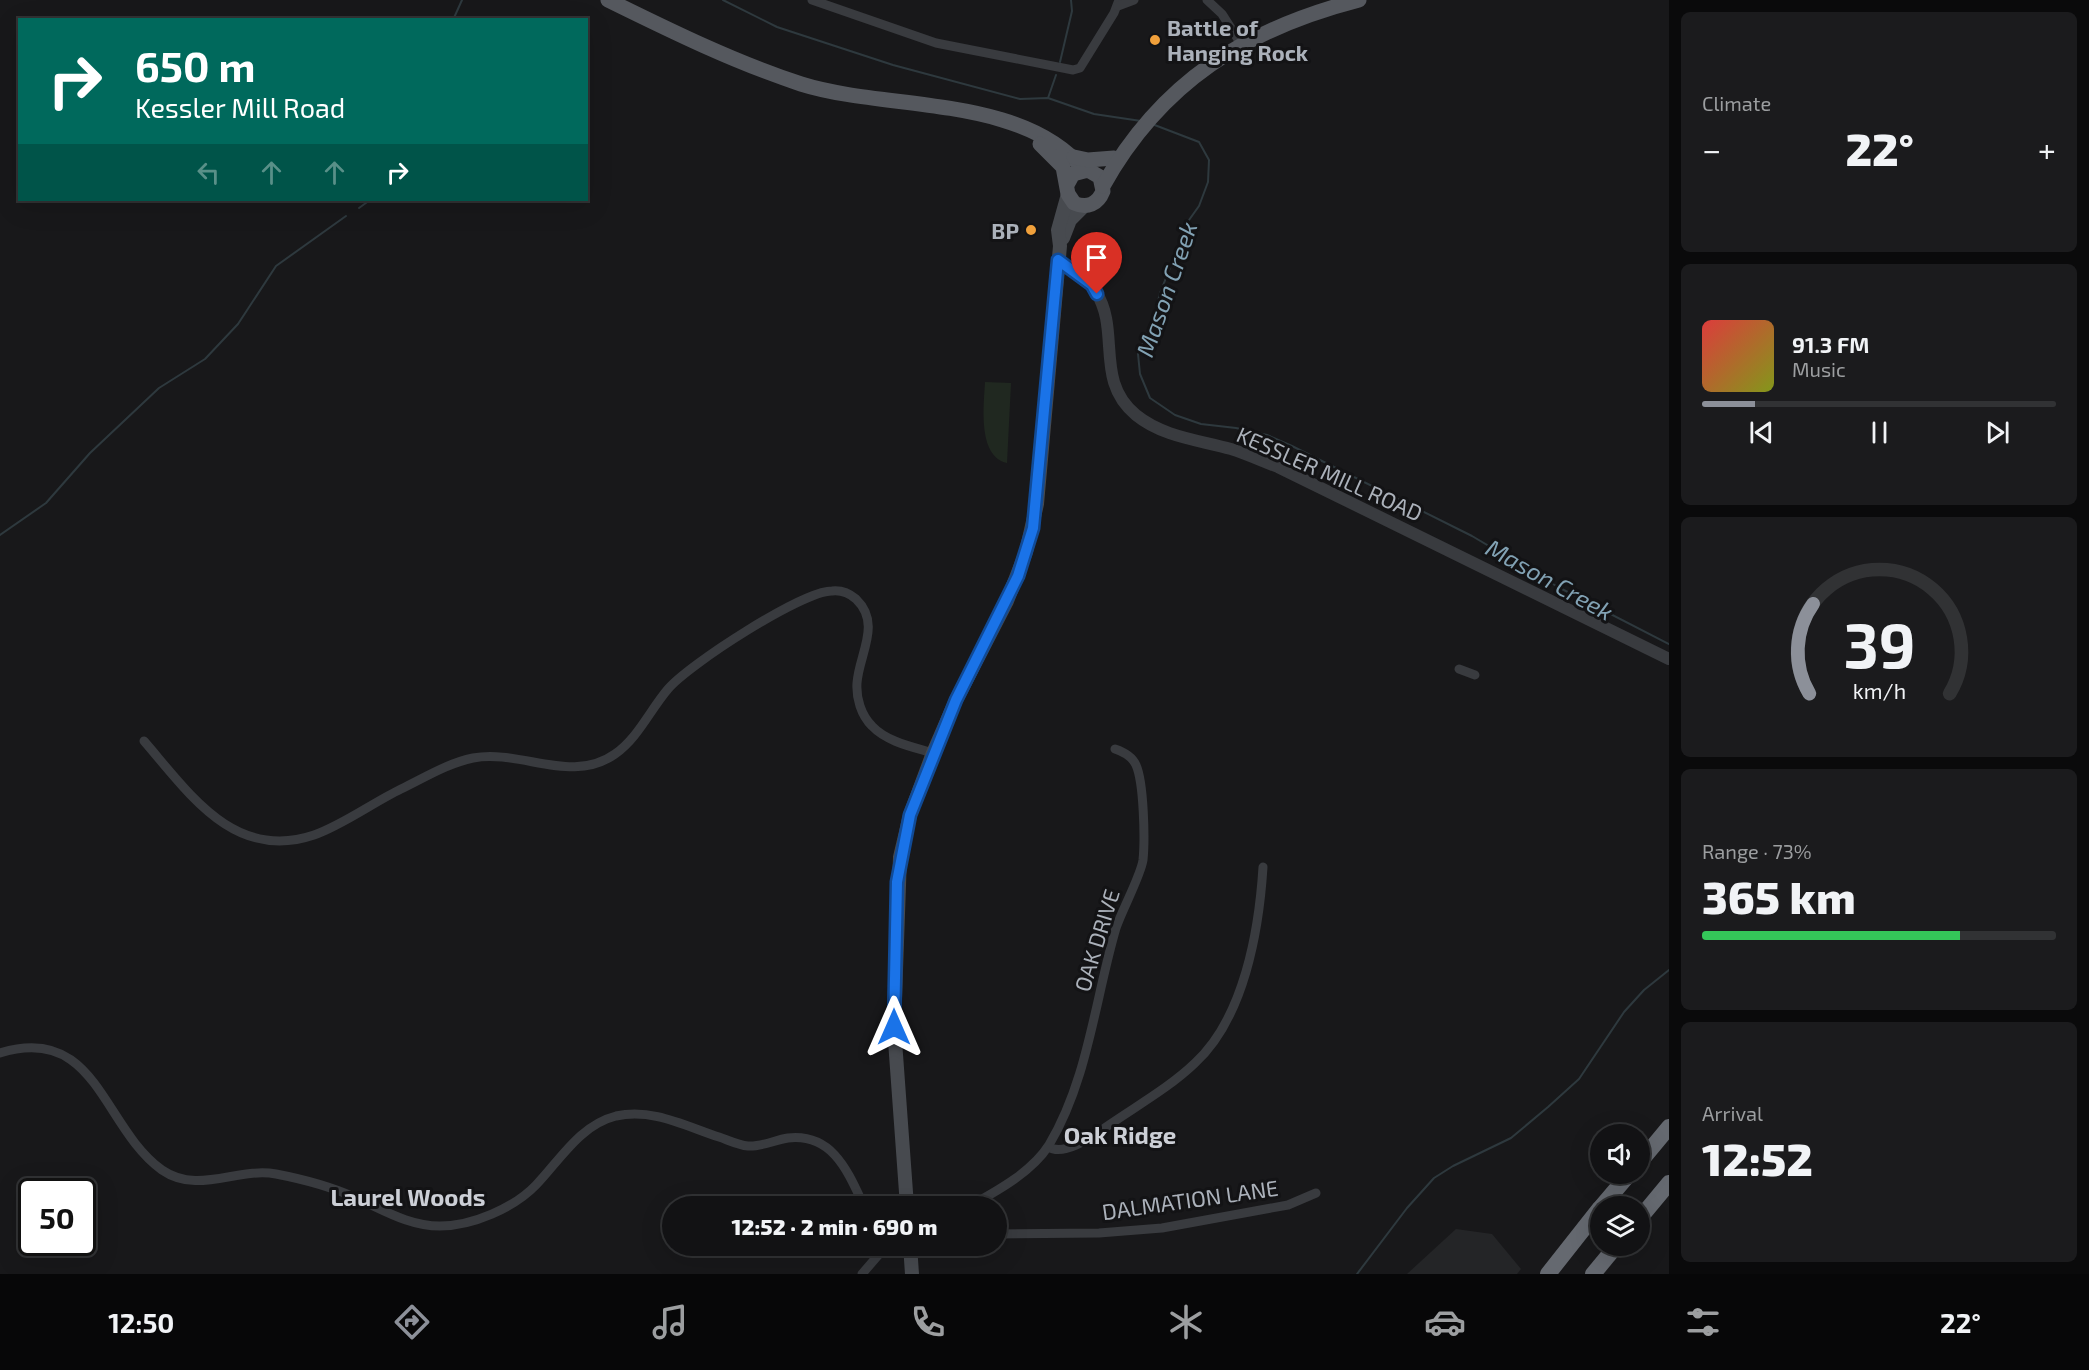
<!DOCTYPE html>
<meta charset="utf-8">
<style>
body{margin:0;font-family:"Exo 2",sans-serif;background:#1b1b1d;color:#f1f3f6;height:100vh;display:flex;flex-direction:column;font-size:22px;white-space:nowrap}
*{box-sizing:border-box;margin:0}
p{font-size:20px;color:#9c9ea0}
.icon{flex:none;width:33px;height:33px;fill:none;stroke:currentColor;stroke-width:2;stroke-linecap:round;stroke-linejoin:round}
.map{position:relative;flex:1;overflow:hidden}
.details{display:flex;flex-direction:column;gap:12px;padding:12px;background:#0a0a0b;width:420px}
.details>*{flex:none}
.banner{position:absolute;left:18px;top:18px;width:570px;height:183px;border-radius:0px;box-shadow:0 6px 24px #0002,0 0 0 2px #313234;background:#00695c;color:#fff;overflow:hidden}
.controls{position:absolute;left:1590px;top:1124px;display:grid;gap:12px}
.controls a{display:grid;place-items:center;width:60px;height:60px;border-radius:50%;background:#121214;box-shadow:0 6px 24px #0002,0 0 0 2px #313234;font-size:30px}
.speed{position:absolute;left:18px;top:1178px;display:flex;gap:12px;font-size:30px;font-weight:700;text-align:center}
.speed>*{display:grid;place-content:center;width:78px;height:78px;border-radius:50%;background:#121214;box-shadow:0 6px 24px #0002,0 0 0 2px #313234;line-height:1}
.speed .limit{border:3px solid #111;border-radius:9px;background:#fff;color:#111}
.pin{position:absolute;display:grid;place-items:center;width:51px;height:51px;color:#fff;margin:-62px -26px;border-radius:50% 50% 50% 0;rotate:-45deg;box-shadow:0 0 6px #0007}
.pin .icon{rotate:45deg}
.me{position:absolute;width:66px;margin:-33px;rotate:0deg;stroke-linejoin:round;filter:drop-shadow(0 0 4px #0008)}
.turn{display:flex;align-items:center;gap:21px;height:126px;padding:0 18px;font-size:27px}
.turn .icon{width:78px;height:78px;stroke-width:2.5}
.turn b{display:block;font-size:42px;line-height:51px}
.lanes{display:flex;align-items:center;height:57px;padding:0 18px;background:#0003;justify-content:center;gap:30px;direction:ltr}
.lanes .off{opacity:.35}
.big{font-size:45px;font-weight:800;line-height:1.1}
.details .card{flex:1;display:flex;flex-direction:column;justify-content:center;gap:9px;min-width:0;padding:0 21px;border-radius:9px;background:#1b1b1d}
.details .dial{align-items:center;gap:0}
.dial svg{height:156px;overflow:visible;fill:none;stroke:#313234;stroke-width:7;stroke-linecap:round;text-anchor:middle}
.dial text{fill:#f1f3f6;stroke:none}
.song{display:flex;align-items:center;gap:18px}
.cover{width:72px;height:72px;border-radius:9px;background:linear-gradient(135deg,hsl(0 70% 55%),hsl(70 70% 35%))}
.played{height:6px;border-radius:3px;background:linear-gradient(90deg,#8c9099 15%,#313234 15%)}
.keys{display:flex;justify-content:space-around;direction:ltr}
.heat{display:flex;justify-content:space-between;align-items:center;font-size:33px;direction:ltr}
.charge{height:9px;border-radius:4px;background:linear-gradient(90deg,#34c759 73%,#313234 0)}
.trip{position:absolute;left:662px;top:1196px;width:345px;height:60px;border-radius:30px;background:#121214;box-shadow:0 6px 24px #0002,0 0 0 2px #313234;font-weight:800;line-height:60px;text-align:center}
.tabs{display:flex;height:96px;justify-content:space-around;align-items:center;background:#070708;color:#9c9ea0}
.tabs .icon{width:42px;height:42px}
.tabs .selected{color:#8c9099}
.tabs b{font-size:27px;color:#f1f3f6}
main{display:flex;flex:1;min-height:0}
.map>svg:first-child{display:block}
.built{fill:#242527}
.green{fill:#202820}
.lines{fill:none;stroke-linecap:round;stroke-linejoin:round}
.stream{stroke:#2e393e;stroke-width:2}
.minor{stroke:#393b3f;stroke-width:9}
.tertiary{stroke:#393b3f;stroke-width:12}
.secondary{stroke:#474a4f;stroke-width:14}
.primary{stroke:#55585e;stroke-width:15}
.motorway{stroke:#656970;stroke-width:16}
.route-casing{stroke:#114b97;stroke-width:15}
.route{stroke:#1a73e8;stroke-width:10}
.poi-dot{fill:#f0a03b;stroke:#131315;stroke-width:2}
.labels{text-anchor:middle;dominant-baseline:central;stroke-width:6;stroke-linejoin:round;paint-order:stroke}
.poi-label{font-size:22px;font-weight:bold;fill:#abb1ba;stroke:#131315;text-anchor:start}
.street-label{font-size:22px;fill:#abb1ba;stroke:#131315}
.water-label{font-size:24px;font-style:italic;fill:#82a2b4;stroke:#131315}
.neighbourhood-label{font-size:24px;font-weight:bold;fill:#cccfd6;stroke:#131315}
</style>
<main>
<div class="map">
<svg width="1669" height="1274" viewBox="0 0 1669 1274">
<rect width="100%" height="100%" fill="#18181a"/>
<path class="built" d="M1456 1229 1492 1234 1521 1269 1517 1274H1407Z"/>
<path class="green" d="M985 382 1011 383 1007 463C977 456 984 404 985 382Z"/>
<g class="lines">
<g class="stream">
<path d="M723 0 777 27 893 65 1020 99 1048 98 1094 114 1141 121"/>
<path d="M453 20 462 0"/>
<path d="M1060 62 1072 11 1071 0"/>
<path d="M1048 98 1056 75"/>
<path d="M1152 124 1199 142 1209 160 1208 182 1199 206 1189 220 1160 293 1154 319 1138 354 1140 374 1150 398 1175 415 1201 424 1236 428 1267 435 1292 446 1472 536 1558 587 1669 644"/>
<path d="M359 208 370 200"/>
<path d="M0 535 46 503 90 453 159 388 205 359 238 324 276 266 346 216"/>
<path d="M1357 1274 1407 1208 1434 1178 1453 1166 1511 1138 1548 1107 1579 1079 1624 1012 1644 990 1669 970"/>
</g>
<g class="minor">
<path d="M812 0 936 43 1073 70 1080 68 1114 13 1119 0"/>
<path d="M1207 0 1222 14 1241 44"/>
<path d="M1118 6 1134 0"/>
<path d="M1459 669 1475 675"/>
<path d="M144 741C189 793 234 862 314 835 341 826 374 802 401 789 424 778 448 763 473 758 521 749 572 785 615 754 638 738 650 710 668 689 688 665 802 591 832 591 841 590 849 593 856 599 882 624 859 654 857 683 856 698 861 715 872 726 887 742 913 747 933 753"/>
<path d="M0 1053C97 1023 102 1127 162 1170 198 1195 237 1167 276 1174 302 1179 329 1186 354 1197 382 1209 408 1226 440 1226 472 1226 514 1208 536 1185 560 1160 580 1125 616 1116 653 1108 685 1126 719 1137 728 1140 738 1145 748 1146 761 1147 775 1140 788 1138 833 1133 848 1172 864 1206"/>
<path d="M1048 1147C1066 1157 1094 1135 1109 1125 1138 1105 1170 1087 1195 1063 1244 1018 1259 931 1263 867"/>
<path d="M970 1206C997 1191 1032 1172 1049 1145 1088 1080 1095 999 1116 928 1122 910 1141 875 1143 860 1145 840 1144 783 1136 765 1132 756 1124 752 1115 749"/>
<path d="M996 1234 1099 1233 1162 1228 1288 1205 1316 1193"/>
<path d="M862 1274 887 1245"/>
</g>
<path class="tertiary" d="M1058 260C1070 269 1088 279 1096 292 1121 331 1094 381 1136 415 1163 437 1199 440 1231 449 1247 454 1262 461 1278 467L1669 659"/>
<g class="secondary">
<path d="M1063 238 1070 220 1084 206"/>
<path d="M907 1206 894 1027 900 857 910 815 933 753 956 700 1007 601 1026 552 1037 504 1060 246 1058 230 1068 194"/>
<path d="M910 1245 912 1274"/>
</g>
<g class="primary">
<path d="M608 0C671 31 734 62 801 84 887 111 1022 94 1084 170"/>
<path d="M1040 144 1063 167 1068 194 1074 203C1087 209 1098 204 1103 191L1100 177 1088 170 1073 174 1067 185"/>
<path d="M1074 157 1088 160 1114 158"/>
<path d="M1103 186C1161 82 1246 29 1359 0"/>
</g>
<g class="motorway">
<path d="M1640 1162 1669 1127"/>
<path d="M1602 1206 1630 1173"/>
<path d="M1640 1218 1669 1183"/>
<path d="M1548 1274 1600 1208"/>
<path d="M1593 1274 1617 1245"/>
</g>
</g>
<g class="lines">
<defs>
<path id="route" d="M894 1027 897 882 910 815 956 700 1018 576 1033 528 1058 260 1092 285 1097 294"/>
</defs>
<use href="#route" class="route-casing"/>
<use href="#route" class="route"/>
</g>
<g class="poi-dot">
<circle cx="1155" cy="40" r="6"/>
<circle cx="1031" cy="230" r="6"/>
</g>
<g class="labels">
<g class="poi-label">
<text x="1167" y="27">Battle of<tspan x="1167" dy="25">Hanging Rock</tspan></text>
<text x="1019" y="230" text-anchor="end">BP</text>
</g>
<g class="street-label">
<text transform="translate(1330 473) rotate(24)">KESSLER MILL ROAD</text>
<text transform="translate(1096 940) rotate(-73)">OAK DRIVE</text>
<text transform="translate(1190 1199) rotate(-8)">DALMATION LANE</text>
</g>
<g class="water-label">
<text transform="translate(1166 289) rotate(-71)">Mason Creek</text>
<text transform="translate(1550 579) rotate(29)">Mason Creek</text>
</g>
<g class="neighbourhood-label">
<text x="1120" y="1134">Oak Ridge</text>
<text x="408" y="1196">Laurel Woods</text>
</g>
</g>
</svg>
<div class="controls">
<a><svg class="icon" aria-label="sound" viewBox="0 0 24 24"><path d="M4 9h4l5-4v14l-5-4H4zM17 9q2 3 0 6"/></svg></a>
<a><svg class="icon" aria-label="layers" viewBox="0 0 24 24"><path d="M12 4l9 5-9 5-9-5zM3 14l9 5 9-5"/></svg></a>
</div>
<div class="speed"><div class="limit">50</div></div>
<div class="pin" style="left:1097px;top:294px;background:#d93025"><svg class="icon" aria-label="arrive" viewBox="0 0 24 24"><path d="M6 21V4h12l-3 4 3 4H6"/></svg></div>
<svg class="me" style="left:894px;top:1027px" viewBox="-20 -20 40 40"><path d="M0-17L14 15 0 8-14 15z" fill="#1a73e8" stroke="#fff" stroke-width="4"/></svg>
<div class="trip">12:52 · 2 min · 690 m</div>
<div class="banner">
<div class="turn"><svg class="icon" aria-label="right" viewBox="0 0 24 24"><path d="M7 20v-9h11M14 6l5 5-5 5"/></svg><div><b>650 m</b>Kessler Mill Road</div></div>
<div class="lanes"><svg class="icon off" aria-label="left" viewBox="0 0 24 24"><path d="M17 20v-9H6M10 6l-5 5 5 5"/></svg><svg class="icon off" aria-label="ahead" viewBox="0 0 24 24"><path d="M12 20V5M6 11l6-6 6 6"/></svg><svg class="icon off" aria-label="ahead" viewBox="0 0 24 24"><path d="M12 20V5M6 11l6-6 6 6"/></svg><svg class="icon" aria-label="right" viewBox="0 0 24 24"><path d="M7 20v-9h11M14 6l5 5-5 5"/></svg></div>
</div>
</div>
<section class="details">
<div class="card"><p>Climate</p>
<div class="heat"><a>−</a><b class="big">22°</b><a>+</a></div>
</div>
<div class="card">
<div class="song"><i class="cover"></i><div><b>91.3 FM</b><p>Music</p></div></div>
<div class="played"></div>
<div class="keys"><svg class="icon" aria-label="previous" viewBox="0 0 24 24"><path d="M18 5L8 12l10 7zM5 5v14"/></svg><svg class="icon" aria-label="pause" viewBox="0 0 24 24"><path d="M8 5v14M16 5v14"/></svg><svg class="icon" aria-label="next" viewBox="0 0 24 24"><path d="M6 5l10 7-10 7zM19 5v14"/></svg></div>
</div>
<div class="card dial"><svg viewBox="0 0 100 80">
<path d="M14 69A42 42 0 1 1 86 69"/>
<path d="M14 69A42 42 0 0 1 16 23" stroke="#8c9099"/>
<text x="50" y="56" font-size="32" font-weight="700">39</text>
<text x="50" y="72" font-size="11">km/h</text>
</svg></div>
<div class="card"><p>Range · 73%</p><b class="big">365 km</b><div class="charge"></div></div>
<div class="card"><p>Arrival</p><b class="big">12:52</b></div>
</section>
</main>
<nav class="tabs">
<b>12:50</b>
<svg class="icon selected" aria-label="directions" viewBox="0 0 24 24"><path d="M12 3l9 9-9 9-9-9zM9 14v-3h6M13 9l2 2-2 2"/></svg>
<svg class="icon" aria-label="music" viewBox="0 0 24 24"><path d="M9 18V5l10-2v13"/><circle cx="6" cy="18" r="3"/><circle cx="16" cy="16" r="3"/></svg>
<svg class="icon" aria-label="phone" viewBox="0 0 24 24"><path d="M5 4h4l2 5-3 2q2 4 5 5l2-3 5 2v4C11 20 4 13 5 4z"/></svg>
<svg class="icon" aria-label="climate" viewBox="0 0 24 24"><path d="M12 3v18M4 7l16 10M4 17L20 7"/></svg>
<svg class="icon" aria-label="car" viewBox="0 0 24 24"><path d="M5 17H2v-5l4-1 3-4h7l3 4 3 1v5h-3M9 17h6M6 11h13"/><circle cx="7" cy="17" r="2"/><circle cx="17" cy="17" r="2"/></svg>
<svg class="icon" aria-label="filters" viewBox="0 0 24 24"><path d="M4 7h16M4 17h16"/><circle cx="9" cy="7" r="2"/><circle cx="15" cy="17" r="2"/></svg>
<b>22°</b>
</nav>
